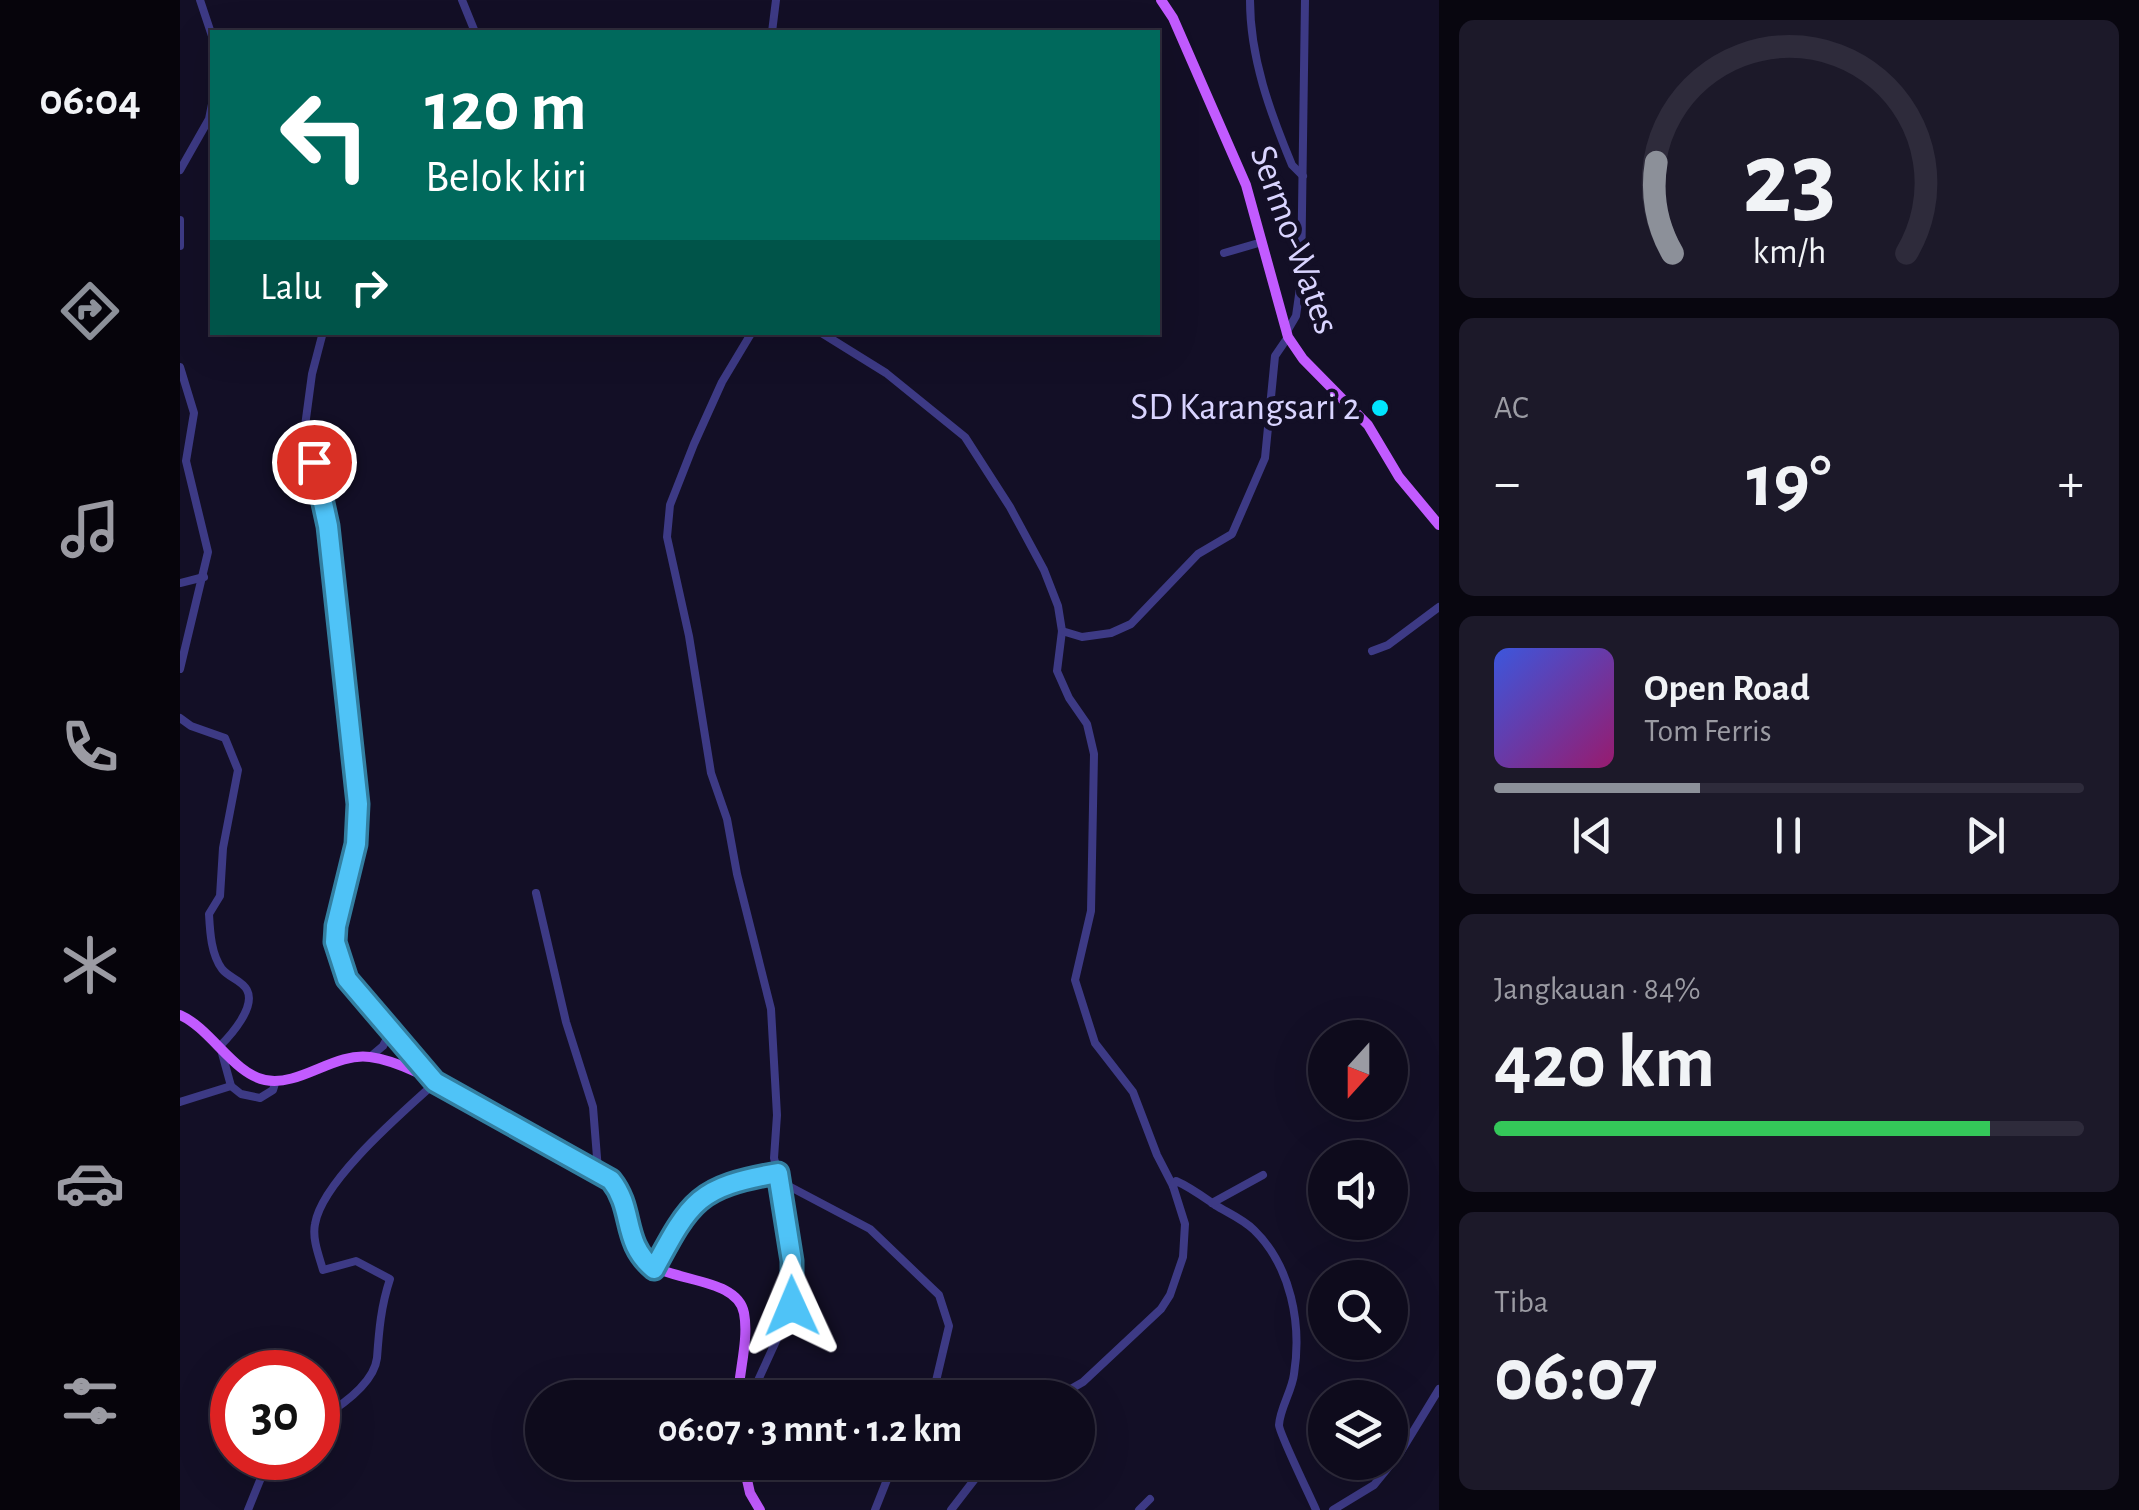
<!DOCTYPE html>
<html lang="id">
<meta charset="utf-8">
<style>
body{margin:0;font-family:"Alegreya Sans",sans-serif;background:#1c1929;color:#f1f3f6;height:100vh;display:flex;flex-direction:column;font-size:38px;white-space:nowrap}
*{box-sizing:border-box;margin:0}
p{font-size:32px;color:#9b9ba3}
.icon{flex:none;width:55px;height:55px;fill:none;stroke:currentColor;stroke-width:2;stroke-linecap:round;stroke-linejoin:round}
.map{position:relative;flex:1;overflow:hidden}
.details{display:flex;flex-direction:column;gap:20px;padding:20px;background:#08060f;width:700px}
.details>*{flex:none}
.top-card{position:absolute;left:30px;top:30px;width:950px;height:305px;border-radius:0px;box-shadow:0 10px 40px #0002,0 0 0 2px #2e2b3b;background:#00695c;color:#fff;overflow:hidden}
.needle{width:65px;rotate:201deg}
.buttons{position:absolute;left:1128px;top:1020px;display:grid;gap:20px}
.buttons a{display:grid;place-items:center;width:100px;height:100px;border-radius:50%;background:#0e0b1c;box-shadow:0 10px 40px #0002,0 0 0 2px #2e2b3b;font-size:50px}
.speed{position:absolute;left:30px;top:1350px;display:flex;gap:20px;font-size:50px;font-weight:700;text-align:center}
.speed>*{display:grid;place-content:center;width:130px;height:130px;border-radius:50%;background:#0e0b1c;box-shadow:0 10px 40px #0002,0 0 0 2px #2e2b3b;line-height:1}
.speed .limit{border:15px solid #d22;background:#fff;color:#111}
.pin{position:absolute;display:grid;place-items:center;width:85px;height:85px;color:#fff;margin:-42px;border:5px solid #fff;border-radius:50%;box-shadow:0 2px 10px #0007}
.me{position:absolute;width:110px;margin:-55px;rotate:359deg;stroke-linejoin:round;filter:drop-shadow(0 0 8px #0008)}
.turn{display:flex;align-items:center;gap:35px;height:210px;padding:0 50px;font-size:45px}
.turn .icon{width:130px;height:130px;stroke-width:2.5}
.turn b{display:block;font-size:70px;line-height:85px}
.then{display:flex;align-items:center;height:95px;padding:0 50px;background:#0003;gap:20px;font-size:38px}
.big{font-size:75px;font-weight:700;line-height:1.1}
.details .widget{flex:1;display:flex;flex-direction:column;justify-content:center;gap:15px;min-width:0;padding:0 35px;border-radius:15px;background:#1c1929}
.details .dial{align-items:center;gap:0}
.dial svg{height:260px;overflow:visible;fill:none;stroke:#2e2b3b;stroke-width:7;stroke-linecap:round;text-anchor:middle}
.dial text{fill:#f1f3f6;stroke:none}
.song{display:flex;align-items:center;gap:30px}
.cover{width:120px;height:120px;border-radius:15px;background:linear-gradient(135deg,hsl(230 70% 55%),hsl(320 70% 35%))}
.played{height:10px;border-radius:5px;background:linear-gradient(90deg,#8c9099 35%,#2e2b3b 35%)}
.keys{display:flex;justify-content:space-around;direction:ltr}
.heat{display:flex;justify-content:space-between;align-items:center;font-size:55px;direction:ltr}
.charge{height:15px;border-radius:8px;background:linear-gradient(90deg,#34c759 84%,#2e2b3b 0)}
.trip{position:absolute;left:345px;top:1380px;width:570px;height:100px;border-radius:50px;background:#0e0b1c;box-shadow:0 10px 40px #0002,0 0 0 2px #2e2b3b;font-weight:700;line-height:100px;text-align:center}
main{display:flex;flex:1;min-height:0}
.menu{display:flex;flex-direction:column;width:180px;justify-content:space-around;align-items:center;background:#06040b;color:#9b9ba3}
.menu .icon{width:70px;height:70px}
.menu .on{color:#8c9099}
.menu b{font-size:45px;color:#f1f3f6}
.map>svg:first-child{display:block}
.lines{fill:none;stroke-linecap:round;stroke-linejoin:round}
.minor{stroke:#3d3a85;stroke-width:8}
.major{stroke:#c25bff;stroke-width:10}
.route-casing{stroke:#337fa1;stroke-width:25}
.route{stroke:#4fc3f7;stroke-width:18}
.poi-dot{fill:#00e5ff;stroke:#130f26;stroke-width:4}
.labels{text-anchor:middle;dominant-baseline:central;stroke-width:10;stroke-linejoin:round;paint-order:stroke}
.street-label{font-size:38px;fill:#d9d4ff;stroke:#130f26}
.poi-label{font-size:38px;fill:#d9d4ff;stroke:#130f26;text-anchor:end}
</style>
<main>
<nav class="menu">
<b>06:04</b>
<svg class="icon on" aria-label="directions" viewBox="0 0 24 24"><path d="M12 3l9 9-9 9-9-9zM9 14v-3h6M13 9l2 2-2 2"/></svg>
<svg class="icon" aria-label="music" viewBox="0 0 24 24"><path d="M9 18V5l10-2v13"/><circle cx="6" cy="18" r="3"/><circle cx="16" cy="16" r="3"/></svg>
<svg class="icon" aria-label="phone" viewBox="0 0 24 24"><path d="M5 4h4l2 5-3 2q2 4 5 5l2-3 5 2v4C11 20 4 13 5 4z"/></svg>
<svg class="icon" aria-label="climate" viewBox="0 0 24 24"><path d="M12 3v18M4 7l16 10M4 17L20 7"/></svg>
<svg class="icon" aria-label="car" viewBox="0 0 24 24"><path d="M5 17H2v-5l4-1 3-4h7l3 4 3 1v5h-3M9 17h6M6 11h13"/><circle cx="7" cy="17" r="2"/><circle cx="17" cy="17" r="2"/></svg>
<svg class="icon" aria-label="filters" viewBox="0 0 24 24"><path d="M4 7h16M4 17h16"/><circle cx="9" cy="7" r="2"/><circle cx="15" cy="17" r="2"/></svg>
</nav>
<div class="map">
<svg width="1259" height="1510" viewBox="0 0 1259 1510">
<rect width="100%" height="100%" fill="#130f26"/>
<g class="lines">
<g class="minor">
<path d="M20 0 32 36"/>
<path d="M282 0 295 32"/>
<path d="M1070 0C1070 58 1090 112 1112 165L1123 176"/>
<path d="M592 32 596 0"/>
<path d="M0 170 29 119 32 104"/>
<path d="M0 220V246"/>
<path d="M1044 253 1082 242"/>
<path d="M640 332 706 373 785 437 830 507 864 570 878 606 882 631 877 671 889 698 907 724 914 754 911 911 895 980 915 1043 953 1092 977 1155 993 1186 1005 1224 1003 1257 990 1295 981 1309 903 1382 875 1398"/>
<path d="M1106 333 1116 316 1121 281 1125 0"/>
<path d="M0 367 14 413 6 461 28 552 0 669"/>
<path d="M0 583 24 577"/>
<path d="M882 631 902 637 931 633 951 624 1018 554 1052 534 1085 458 1095 356 1108 337"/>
<path d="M1192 651 1208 645 1259 607"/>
<path d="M0 718 11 726 45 738 58 770 43 848 40 896 29 914C30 932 31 954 42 969 49 978 62 980 67 990 76 1007 51 1035 40 1046L51 1086"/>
<path d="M356 893 386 1022 413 1107 418 1170"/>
<path d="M190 1057 203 1046 211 1031"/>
<path d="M0 1102 51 1086 61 1094 80 1098 93 1090 96 1080"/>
<path d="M598 1173 601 1182 690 1229 759 1295 769 1326 752 1398"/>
<path d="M993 1186 996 1181C1010 1187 1022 1196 1035 1205 1048 1213 1063 1219 1074 1230 1111 1266 1122 1324 1114 1374 1112 1391 1100 1408 1099 1425 1099 1433 1130 1496 1136 1510"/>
<path d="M1032 1203 1083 1175"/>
<path d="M475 1269C511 1199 516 1187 598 1173L594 1158 597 1115 591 1009 557 874 547 819 531 773 509 636 487 537 490 505 514 444 542 382 572 332"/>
<path d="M519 1387 558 1389"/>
<path d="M570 1398 612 1306 613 1261 601 1183"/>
<path d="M138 1420C158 1408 194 1384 197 1358 199 1330 201 1306 210 1279L176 1261 143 1270C139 1256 132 1239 135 1224 142 1181 222 1113 255 1083 219 1040 149 984 156 924 158 908 165 895 169 880 176 855 177 829 178 803L148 526 125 426 132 374 143 332"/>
<path d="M68 1510 89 1458"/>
<path d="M695 1510 714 1462"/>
<path d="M771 1510 808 1462"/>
<path d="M959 1510 970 1499"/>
<path d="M1153 1510 1194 1485 1220 1453 1259 1389"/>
</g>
<g class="major">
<path d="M981 0 993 18 1066 185 1108 337 1123 359 1188 425 1219 477 1259 525"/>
<path d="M0 1015C30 1028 54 1074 85 1080 120 1087 154 1052 190 1057 226 1062 264 1087 295 1104 336 1127 377 1148 418 1170 456 1199 436 1228 461 1257 485 1284 557 1275 564 1313 569 1339 559 1371 558 1398"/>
<path d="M563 1462 570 1493 580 1510"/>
</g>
</g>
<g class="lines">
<defs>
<path id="route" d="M134 462 148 526 178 804 176 844 156 926 155 942 167 979 255 1082 431 1180C455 1210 441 1242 474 1269 511 1200 518 1187 598 1173L612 1261V1306"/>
</defs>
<use href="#route" class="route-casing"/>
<use href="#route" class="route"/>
</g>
<circle class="poi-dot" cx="1200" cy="408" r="10"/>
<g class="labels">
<g class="street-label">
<text transform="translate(1114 240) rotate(70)">Sermo-Wates</text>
</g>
<g class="poi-label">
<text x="1180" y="408">SD Karangsari 2</text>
</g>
</g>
</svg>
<div class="buttons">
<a><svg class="needle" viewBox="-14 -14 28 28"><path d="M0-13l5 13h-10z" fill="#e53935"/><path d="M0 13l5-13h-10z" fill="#9b9ba3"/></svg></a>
<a><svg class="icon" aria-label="sound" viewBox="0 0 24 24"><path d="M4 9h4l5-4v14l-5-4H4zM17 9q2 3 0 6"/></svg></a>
<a><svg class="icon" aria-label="search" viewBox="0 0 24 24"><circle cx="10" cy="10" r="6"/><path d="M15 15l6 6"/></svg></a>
<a><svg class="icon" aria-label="layers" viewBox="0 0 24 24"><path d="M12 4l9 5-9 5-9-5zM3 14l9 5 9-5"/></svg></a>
</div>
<div class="speed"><div class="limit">30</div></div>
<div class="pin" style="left:134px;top:462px;background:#d93025"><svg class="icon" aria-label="arrive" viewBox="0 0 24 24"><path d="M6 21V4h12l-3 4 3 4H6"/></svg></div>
<svg class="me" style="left:612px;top:1306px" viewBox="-20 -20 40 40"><path d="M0-17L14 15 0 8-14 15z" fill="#4fc3f7" stroke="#fff" stroke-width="4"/></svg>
<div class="trip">06:07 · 3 mnt · 1.2 km</div>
<div class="top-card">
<div class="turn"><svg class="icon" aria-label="left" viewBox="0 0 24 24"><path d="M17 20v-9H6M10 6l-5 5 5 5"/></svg><div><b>120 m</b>Belok kiri</div></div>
<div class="then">Lalu<svg class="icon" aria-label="right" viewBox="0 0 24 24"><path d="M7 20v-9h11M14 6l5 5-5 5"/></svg></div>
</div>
</div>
<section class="details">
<div class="widget dial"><svg viewBox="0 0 100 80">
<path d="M14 69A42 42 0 1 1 86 69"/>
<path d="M14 69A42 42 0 0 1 9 41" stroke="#8c9099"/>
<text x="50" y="56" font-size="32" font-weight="700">23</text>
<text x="50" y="72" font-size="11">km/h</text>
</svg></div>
<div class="widget"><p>AC</p>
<div class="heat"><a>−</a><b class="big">19°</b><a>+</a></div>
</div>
<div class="widget">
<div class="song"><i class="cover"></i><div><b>Open Road</b><p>Tom Ferris</p></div></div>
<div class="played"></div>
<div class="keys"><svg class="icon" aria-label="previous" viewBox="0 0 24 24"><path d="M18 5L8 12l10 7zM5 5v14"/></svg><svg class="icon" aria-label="pause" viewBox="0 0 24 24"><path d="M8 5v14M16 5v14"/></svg><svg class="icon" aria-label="next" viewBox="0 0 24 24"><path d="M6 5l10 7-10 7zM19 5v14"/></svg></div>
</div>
<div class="widget"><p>Jangkauan · 84%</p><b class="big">420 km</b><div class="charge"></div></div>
<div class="widget"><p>Tiba</p><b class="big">06:07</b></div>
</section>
</main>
